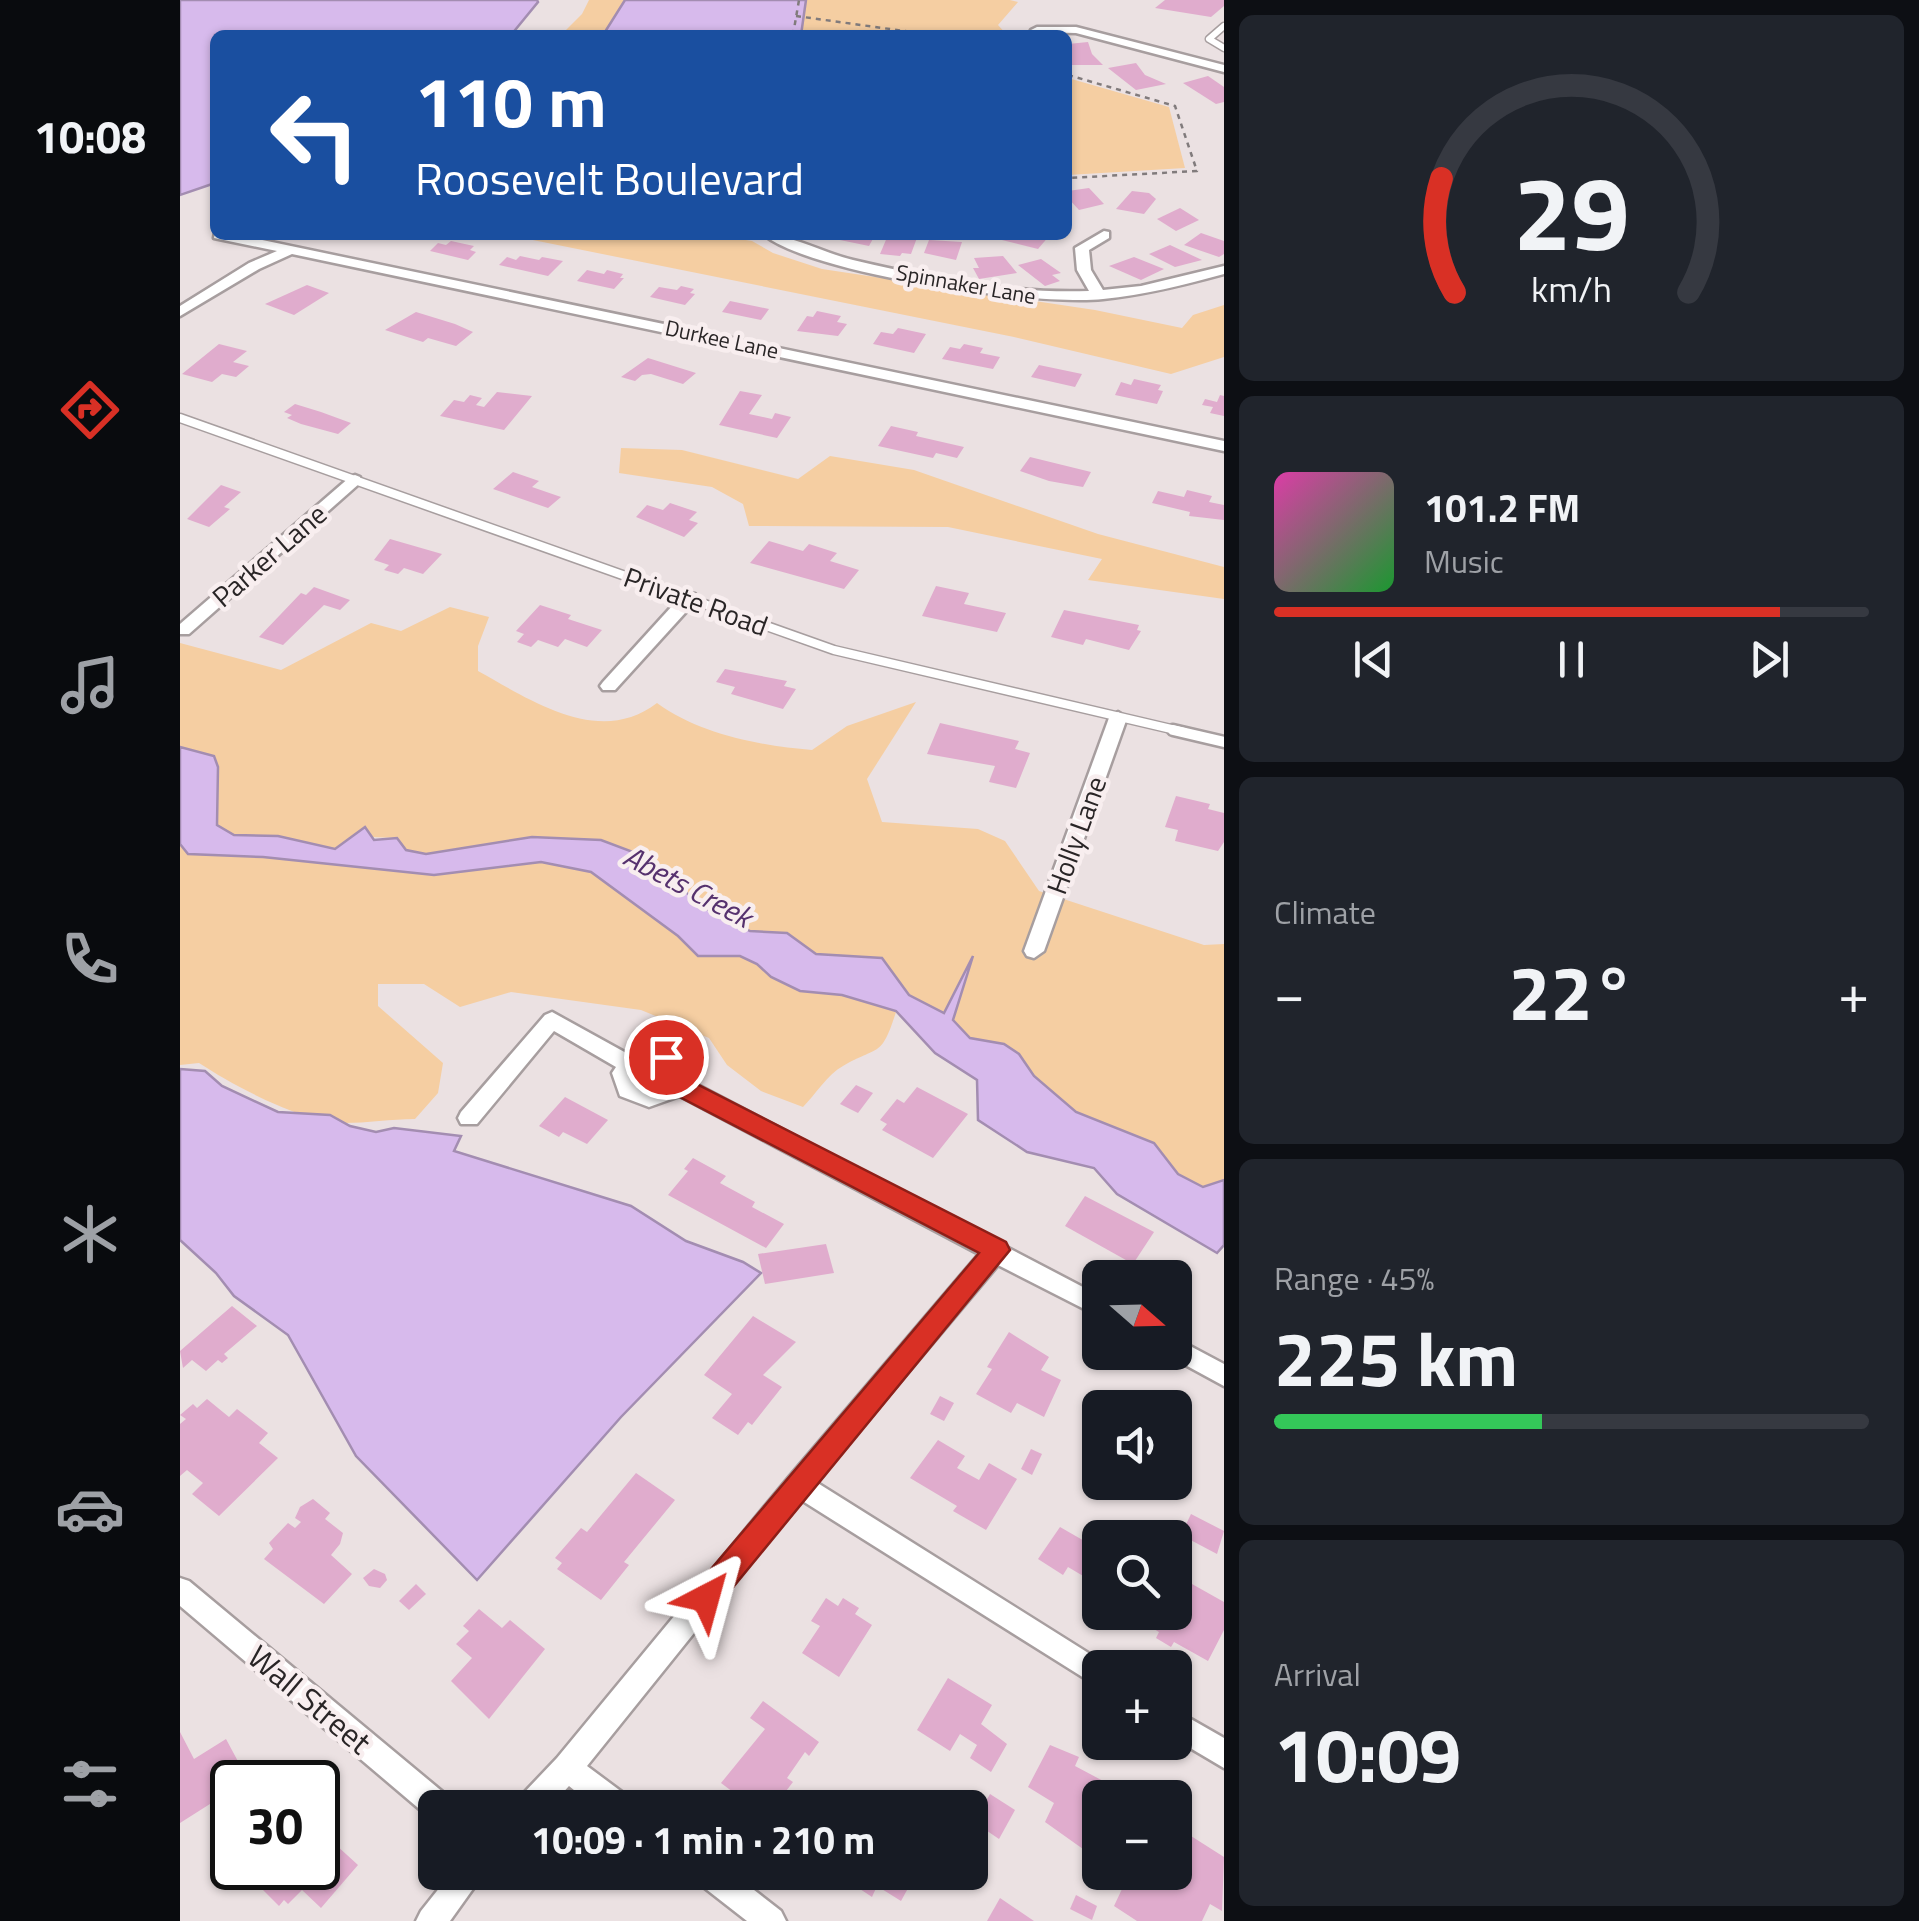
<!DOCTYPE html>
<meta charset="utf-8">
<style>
body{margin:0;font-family:"Titillium Web",sans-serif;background:#20242c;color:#f1f3f6;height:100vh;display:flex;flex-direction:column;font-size:38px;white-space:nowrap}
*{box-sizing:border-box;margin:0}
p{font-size:32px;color:#9ea1a6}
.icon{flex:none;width:55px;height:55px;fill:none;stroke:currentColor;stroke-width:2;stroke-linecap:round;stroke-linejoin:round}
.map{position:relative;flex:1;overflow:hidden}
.drawer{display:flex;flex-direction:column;gap:15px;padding:15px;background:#0d0f14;width:695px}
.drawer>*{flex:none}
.hud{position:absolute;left:30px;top:30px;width:862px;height:210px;border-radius:15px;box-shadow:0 2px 8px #0004;background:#1a4fa0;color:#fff;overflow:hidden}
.needle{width:65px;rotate:110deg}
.buttons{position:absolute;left:902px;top:1260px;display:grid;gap:20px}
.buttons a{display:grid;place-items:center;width:110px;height:110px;border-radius:15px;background:#171b24;box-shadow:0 2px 8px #0004;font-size:50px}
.speed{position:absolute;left:30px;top:1760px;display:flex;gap:20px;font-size:50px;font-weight:700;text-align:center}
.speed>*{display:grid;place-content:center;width:130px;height:130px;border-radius:50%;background:#171b24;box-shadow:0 2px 8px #0004;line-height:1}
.speed .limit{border:5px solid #111;border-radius:15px;background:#fff;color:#111}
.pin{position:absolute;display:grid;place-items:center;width:85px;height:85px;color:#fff;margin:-42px;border:5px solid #fff;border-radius:50%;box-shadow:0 2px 10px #0007}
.me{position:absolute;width:110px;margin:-55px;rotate:39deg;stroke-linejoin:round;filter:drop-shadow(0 0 8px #0008)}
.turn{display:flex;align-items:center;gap:35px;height:210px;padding:0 40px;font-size:45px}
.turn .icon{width:130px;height:130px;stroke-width:2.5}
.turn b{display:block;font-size:70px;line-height:85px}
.big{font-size:75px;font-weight:700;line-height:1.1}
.drawer .card{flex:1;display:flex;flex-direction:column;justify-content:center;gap:15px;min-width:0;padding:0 35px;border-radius:15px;background:#20242c}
.drawer .dial{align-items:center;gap:0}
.dial svg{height:260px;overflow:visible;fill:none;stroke:#363941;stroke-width:7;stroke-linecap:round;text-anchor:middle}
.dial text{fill:#f1f3f6;stroke:none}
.song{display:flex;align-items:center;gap:30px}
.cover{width:120px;height:120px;border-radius:15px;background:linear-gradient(135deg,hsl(320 70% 55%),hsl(130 70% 35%))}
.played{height:10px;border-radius:5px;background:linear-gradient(90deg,#d93025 85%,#363941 85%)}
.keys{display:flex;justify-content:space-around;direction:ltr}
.heat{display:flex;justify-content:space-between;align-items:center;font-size:55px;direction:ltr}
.charge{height:15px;border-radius:8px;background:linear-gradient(90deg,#34c759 45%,#363941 0)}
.trip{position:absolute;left:238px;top:1790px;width:570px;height:100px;border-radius:15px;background:#171b24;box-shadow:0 2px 8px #0004;font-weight:700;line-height:100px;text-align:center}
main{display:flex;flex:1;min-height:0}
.menu{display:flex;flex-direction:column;width:180px;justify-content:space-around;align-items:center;background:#090b0e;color:#9ea1a6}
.menu .icon{width:70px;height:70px}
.menu .on{color:#d93025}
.menu b{font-size:45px;color:#f1f3f6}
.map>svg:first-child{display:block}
.green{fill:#f5cea2}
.water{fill:#d7baec;stroke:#a38db1;stroke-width:2.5}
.building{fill:#e0accd}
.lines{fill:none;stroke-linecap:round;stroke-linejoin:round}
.lane-far2-casing{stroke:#a79e9f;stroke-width:9}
.lane-far1-casing{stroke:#a79e9f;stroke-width:11}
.lane-casing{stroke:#a79e9f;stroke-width:15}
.street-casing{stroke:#a79e9f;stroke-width:5}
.path{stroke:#817b7c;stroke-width:2.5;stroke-dasharray:5 5;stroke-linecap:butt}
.lane-far2{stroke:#fff;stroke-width:6}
.lane-far1{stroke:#fff;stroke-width:8}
.lane{stroke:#fff;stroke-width:10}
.street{fill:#fff;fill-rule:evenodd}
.route{fill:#d93025;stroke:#8d1f18;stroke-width:2.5}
.labels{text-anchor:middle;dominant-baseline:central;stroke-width:9;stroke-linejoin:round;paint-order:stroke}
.far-street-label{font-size:22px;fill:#292526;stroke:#f8eeef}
.street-label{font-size:28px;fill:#292526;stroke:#f8eeef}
.water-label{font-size:30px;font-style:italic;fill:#56316e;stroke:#f8eeef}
.near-street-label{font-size:32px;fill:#292526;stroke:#f8eeef}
</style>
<main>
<nav class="menu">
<b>10:08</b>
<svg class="icon on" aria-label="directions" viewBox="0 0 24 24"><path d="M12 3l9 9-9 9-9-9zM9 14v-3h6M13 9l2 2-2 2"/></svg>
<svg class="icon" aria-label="music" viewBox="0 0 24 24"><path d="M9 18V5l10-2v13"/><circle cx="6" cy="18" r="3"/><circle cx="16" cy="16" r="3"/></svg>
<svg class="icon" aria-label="phone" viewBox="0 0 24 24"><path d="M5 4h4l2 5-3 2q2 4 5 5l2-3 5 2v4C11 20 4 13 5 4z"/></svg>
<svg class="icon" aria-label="climate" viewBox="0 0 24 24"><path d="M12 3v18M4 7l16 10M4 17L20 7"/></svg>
<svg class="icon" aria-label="car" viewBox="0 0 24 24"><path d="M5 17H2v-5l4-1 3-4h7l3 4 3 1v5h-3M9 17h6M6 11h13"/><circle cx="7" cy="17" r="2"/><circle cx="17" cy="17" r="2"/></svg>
<svg class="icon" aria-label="filters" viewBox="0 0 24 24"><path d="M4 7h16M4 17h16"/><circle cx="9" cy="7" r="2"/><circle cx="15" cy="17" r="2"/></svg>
</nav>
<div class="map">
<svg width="1044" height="1921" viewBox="0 0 1044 1921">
<rect width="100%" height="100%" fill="#ebe1e2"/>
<g class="green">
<path d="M409 0H445L423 35H381L402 14Z"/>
<path d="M626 0H830L838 2 818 25 827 35H621Z"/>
<path d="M888 78 989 107 1005 168 888 175Z"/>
<path d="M328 235H535L572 241 593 253 642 269 915 310 1002 328 1013 315 1044 305V357L991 374 834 337Z"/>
<path d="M441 448 502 450 618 479 650 456 734 470 918 534 1044 567V599L908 580 922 559 768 527 569 526 563 504 532 487 439 473Z"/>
<path d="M270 607 309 617 298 646V671C352 701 420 747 477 703 519 734 581 746 632 750L667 726 736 702 687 779 702 822 798 829 825 841 859 891 1024 945 1044 944V1180L1023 1188 998 1174 974 1143 896 1112 853 1076 839 1054 824 1044 790 1038 773 1020 790 964 764 1014 729 995 702 958 636 954 607 933 570 931 525 908 461 855 274 850 246 854 226 850 217 838 192 837 185 827 155 849 98 836 54 835 37 826 38 767 34 756 0 747V643L101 670 191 623 221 631Z"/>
<path d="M0 844 8 854 82 857 254 875 361 862 412 872 498 936 518 956 560 955 577 964 591 978 620 991 662 995 716 1012C701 1059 699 1045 663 1066 648 1074 635 1095 623 1107L581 1091 547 1065 529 1038 461 1010 331 992 280 1007 244 984H198V1006L263 1063 258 1093 235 1119C211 1119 187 1123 164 1123 119 1121 56 1087 19 1063L0 1065Z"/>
</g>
<g class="water">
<path d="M0 0H357L358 2 331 35H35V183L0 195Z"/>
<path d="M445 0H626L621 35H423Z"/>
<path d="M0 747 34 756 38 767 37 825 54 835 98 836 155 849 185 827 194 840 217 838 226 850 246 854 352 837 421 840 461 855 525 908 570 931 607 933 636 954 702 958 729 995 764 1013 793 956 773 1020 790 1038 824 1044 839 1054 854 1076 896 1112 974 1143 998 1174 1023 1187 1044 1180V1245L1037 1253 937 1194 914 1168 847 1152 798 1120 797 1080 755 1053 716 1011 662 995 620 991 591 977 577 964 560 956H518L498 936 411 872 361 862 254 875 83 857 8 854 0 844Z"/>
<path d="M0 1069 25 1071 42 1086 98 1112 150 1115 170 1126 196 1132 214 1128 281 1136 274 1151 451 1206 506 1241 563 1262 581 1273 441 1417 297 1580 176 1456 108 1335 54 1296 36 1273 0 1240Z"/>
</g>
<g class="building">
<path d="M985 0H1044V6L1031 17 975 8Z"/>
<path d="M908 42 912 54 923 65H889L888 44Z"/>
<path d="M956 63 965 75 986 84 956 90 928 68Z"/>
<path d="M1028 76 1044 87V102L1036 104 1003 83Z"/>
<path d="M909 188 924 204 899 210 888 198V191Z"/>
<path d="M952 191 969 193 976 199 964 214 936 209Z"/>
<path d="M1000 208 1019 220 996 231 977 219Z"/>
<path d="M1021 233 1044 241V254L1039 257 1004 245Z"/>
<path d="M663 235H695L689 246 660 240Z"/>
<path d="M708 235H738L731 254 722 253 720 256 700 254Z"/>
<path d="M827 235H870L858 249 822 240Z"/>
<path d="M749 240 782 242 776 260 744 253Z"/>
<path d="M271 241 294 246 290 250 296 252 288 260 250 251 258 243 266 245Z"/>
<path d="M990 245 1022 260 995 267 969 254Z"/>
<path d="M340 256 359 260 362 257 383 261 368 276 319 265 327 257 336 260Z"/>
<path d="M823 256 837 273 799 279 793 268H799L794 258Z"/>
<path d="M954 257 984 269 961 280 929 266Z"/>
<path d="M861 259 881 273 872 275 880 281 865 286 838 265Z"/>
<path d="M407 270 424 274 427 270 443 274 440 278H444L434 289 397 281Z"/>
<path d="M127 285 149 293 114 315 85 304Z"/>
<path d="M501 286 514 289 510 293 515 294 505 305 470 297 479 287 497 290Z"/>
<path d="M550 301 589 309 581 320 542 312Z"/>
<path d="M637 311 661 316 657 322 667 324 658 336 617 331 627 316 633 317Z"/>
<path d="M236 312 275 324 293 332 276 346 248 338 243 342 205 330Z"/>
<path d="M718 328 746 334 734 353 693 344 701 332 713 334Z"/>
<path d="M39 344 67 351 53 362 69 366 56 377 42 374 32 382 2 374Z"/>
<path d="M784 344 803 348 800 353 820 357 813 369 762 359 770 347 780 349Z"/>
<path d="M468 358 516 373 503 384 471 374 462 375 455 381 441 377Z"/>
<path d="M859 365 902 374 895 387 851 377Z"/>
<path d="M954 379 981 385 978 390 983 391 977 404 935 395 941 382 951 385Z"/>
<path d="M560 391 582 395 569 414 592 419 595 413 611 417 597 438 539 425Z"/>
<path d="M317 392 352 396 324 430 260 416 274 400 284 402 290 395 302 398 296 405 304 407Z"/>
<path d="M1040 395 1044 396V416L1030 413 1033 407 1022 405 1025 399 1037 402Z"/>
<path d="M115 404 141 412 171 423 158 434 121 424 107 418 112 415 104 412Z"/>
<path d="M711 426 738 432 736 436 784 447 777 458 756 453 753 458 698 446Z"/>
<path d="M850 457 911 472 903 487 869 481 840 471Z"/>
<path d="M333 472 359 481 352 487 381 497 368 508 313 489Z"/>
<path d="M41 485 61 492 44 507 50 509 29 527 7 519Z"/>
<path d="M1007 490 1032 496 1029 502 1044 505V520L1009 516 1010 512 972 503 978 491 1004 497Z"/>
<path d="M490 503 517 512 509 520 518 523 504 537 456 517 467 505 483 510Z"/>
<path d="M210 539 262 554 243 574 224 568 218 574 204 570 209 565 194 560Z"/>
<path d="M589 541 623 551 629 544 657 553 650 561 679 570 664 589 570 563Z"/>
<path d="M756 586 789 593 784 604 826 613 817 632 742 616Z"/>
<path d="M134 587 170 600 160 610 144 605 103 645 79 637 121 593 126 595Z"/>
<path d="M360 605 391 615 388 619 422 630 407 647 385 639 378 647 358 640 351 647 337 642 344 634 336 631Z"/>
<path d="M884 610 959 625 957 630 961 631 949 650 906 639 903 645 871 637Z"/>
<path d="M545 669 607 681 604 686 616 689 603 709 551 694 555 687 536 682Z"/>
<path d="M760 723 839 741 835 749 850 753 836 788 809 782 815 766 747 754Z"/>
<path d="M996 796 1030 804 1028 809 1044 813V842L1038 851 995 841 998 830 985 827Z"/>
<path d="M676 1085 693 1093 678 1113 660 1104Z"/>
<path d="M737 1087 788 1114 753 1158 702 1130 707 1124 700 1120 717 1099 724 1103Z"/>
<path d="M385 1097 428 1120 407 1144 383 1132 379 1137 359 1126Z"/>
<path d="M513 1158 546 1176 540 1183 575 1202 572 1207 604 1224 586 1248 488 1195 508 1171 504 1169Z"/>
<path d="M905 1196 974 1232 953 1264 885 1226Z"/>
<path d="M646 1244 654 1273 585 1284 578 1254Z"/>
<path d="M52 1306 77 1326 44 1354 48 1358 42 1363 38 1360 26 1371 12 1360 3 1368 0 1351Z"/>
<path d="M573 1316 616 1342 583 1375 602 1387 572 1425 568 1422 558 1435 532 1418 552 1394 524 1375Z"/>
<path d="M829 1332 869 1357 861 1370 881 1380 864 1417 837 1403 831 1413 796 1394 812 1369 807 1367Z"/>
<path d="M760 1396 774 1403 764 1421 750 1414Z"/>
<path d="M27 1399 49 1417 57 1409 88 1433 79 1443 98 1458 39 1516 12 1494 23 1483 7 1470 0 1476V1424L6 1419 0 1415 13 1404 17 1408Z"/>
<path d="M995 1436 1012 1445 1001 1464 1011 1470 999 1491 985 1482H995Z"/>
<path d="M758 1440 785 1456 777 1468 799 1480 809 1463 837 1479 806 1530 773 1511 777 1506 730 1478Z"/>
<path d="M851 1449 862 1454 852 1475 841 1469Z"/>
<path d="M456 1473 495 1500 444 1562 449 1565 421 1600 377 1569 382 1563 375 1558 401 1528 407 1532Z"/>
<path d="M133 1499 150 1513 145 1519 163 1533 160 1544 151 1555 172 1574 144 1604 84 1559 93 1549 89 1543 108 1523 115 1528 121 1522 115 1518 120 1507Z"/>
<path d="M1011 1514 1044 1531 1037 1554 1001 1535Z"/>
<path d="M880 1527 920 1550V1586L888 1567 883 1575 858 1559Z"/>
<path d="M194 1569 205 1574 207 1580 200 1588 189 1586 183 1578Z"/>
<path d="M236 1584 246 1594 229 1610 219 1601Z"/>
<path d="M1012 1584 1044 1602V1630L1028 1661 994 1642 991 1647 976 1638 979 1632 960 1621 965 1612H995V1595L1003 1600Z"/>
<path d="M646 1598 658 1606 663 1598 679 1608 675 1614 692 1625 659 1677 622 1653 640 1626 631 1621Z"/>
<path d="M299 1609 322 1628 330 1620 365 1649 309 1719 271 1681 292 1658 276 1644 289 1631 283 1626Z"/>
<path d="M768 1678 812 1705 801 1724 827 1744 811 1772 790 1758 797 1745 780 1734 770 1751 737 1730Z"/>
<path d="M583 1701 639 1742 629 1756 625 1752 607 1778 613 1782 603 1795 619 1808H567L569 1804 541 1783 585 1729 570 1718Z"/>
<path d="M0 1732 14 1759 46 1739 68 1780 52 1782V1790L0 1823Z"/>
<path d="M870 1745 899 1757 895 1766 942 1791 938 1798H920V1835L912 1850 904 1846 903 1849 865 1822 874 1803 848 1787Z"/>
<path d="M810 1794 835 1810 819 1839 794 1822Z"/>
<path d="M1000 1829 1044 1857 1042 1911 1030 1904 1022 1921H957L934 1906 950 1872H995V1839Z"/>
<path d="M144 1834 178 1865 141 1908 122 1890 108 1904 104 1900 99 1906 68 1875 75 1868H138V1842Z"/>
<path d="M673 1872H746L739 1886 732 1881 721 1901 697 1886 692 1897 668 1881Z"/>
<path d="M896 1895 917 1906 912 1920 890 1909Z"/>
<path d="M820 1898 854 1921H807Z"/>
</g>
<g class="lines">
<defs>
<path id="lane-far2" d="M1044 26 1029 39 1044 48"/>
<path id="lane-far1" d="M0 418 654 650 1004 732"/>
<path id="lane" d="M993 730 1044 742"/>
<g id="street">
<path d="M857 27H896L1044 65V72L896 33 853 32 851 30Z"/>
<path d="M924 231 929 232V238L909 250 911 270 923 290 961 286 1044 266V274C1004 285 964 295 923 299 857 306 635 275 584 235 614 235 643 253 673 260 750 278 830 294 909 291L897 270 895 248Z"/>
<path d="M35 232V235H58L1044 441V451L112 254 79 269 0 316V306L69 263 97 251 34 238Z"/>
<path d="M175 475 180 477V483L9 634H0V624L170 477Z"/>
<path d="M509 593 515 594V602L435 690H423L420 686 423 682 503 594Z"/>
<path d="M938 712 947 718 864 951 854 958 847 956 844 951 929 718Z"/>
<path d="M372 1012 448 1054C473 1039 496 1051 511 1074L508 1080 920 1296V1317L818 1265 636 1482 929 1666 920 1668V1688L621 1500 407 1766 450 1798 454 1808H416L389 1786 369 1808H335L339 1798 377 1758 609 1477 799 1254 500 1096 469 1107 440 1096 432 1073 436 1067 374 1031 297 1124H281L278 1118 281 1112 365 1015ZM464 1064H479L489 1075 483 1087 470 1090 457 1085 454 1075Z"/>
<path d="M995 1338 1044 1364V1386L987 1355 985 1352H995Z"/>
<path d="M0 1578 9 1581 270 1798 274 1808H255V1820L250 1818 0 1606Z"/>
<path d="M995 1710 1044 1738V1768L995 1739Z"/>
<path d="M272 1872H305L270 1921H236L241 1911Z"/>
<path d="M513 1872H551L601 1911 606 1921H567L517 1882Z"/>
</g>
</defs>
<use href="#lane-far2" class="lane-far2-casing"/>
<use href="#lane-far1" class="lane-far1-casing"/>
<use href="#lane" class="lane-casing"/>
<use href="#street" class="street-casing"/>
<g class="path">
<path d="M616 16 753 35"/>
<path d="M613 35 619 0"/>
<path d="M888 75 995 106 1017 171 888 178"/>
</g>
<use href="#lane-far2" class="lane-far2"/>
<use href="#lane-far1" class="lane-far1"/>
<use href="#lane" class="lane"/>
<use href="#street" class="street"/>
</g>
<path class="route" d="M486 1048C498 1052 514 1067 511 1081L826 1242 830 1250 536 1608 526 1612 515 1608 511 1598 515 1588 799 1253 490 1092 488 1076 474 1057Z"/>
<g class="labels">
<g class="far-street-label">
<text transform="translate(786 284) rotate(10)">Spinnaker Lane</text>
<text transform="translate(542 339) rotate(12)">Durkee Lane</text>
</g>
<g class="street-label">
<text transform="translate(89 555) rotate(-41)">Parker Lane</text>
<text transform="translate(516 601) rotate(20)">Private Road</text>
<text transform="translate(896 835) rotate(-70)">Holly Lane</text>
</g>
<g class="water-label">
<text transform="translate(508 886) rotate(28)">Abets Creek</text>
</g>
<g class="near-street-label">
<text transform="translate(130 1699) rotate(40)">Wall Street</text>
</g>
</g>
</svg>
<div class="buttons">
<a><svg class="needle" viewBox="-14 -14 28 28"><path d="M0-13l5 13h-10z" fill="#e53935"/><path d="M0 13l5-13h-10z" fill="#9ea1a6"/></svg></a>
<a><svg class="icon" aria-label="sound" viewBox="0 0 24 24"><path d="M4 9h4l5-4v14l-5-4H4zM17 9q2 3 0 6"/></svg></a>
<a><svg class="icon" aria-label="search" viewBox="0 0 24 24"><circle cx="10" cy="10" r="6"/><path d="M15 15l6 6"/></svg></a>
<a>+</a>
<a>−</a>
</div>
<div class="speed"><div class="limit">30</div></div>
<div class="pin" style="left:486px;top:1057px;background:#d93025"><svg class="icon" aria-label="arrive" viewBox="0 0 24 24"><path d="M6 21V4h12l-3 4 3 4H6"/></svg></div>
<svg class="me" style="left:526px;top:1598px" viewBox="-20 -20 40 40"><path d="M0-17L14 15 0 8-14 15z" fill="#d93025" stroke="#fff" stroke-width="4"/></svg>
<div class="trip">10:09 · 1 min · 210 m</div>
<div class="hud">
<div class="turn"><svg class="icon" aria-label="left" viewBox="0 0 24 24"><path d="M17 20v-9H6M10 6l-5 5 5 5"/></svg><div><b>110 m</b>Roosevelt Boulevard</div></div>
</div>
</div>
<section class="drawer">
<div class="card dial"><svg viewBox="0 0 100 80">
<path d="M14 69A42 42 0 1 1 86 69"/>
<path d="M14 69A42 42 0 0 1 10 34" stroke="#d93025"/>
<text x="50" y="56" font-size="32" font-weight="700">29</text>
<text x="50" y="72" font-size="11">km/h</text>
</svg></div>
<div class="card">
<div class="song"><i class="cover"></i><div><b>101.2 FM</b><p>Music</p></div></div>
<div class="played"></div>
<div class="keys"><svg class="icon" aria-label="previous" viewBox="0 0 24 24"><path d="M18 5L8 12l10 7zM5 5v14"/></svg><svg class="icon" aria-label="pause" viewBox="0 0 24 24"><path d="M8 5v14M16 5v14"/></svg><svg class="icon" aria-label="next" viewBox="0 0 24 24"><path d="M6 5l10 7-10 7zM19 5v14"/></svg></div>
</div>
<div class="card"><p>Climate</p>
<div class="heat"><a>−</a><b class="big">22°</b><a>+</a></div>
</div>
<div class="card"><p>Range · 45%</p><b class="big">225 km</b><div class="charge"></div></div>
<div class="card"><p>Arrival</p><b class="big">10:09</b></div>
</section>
</main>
